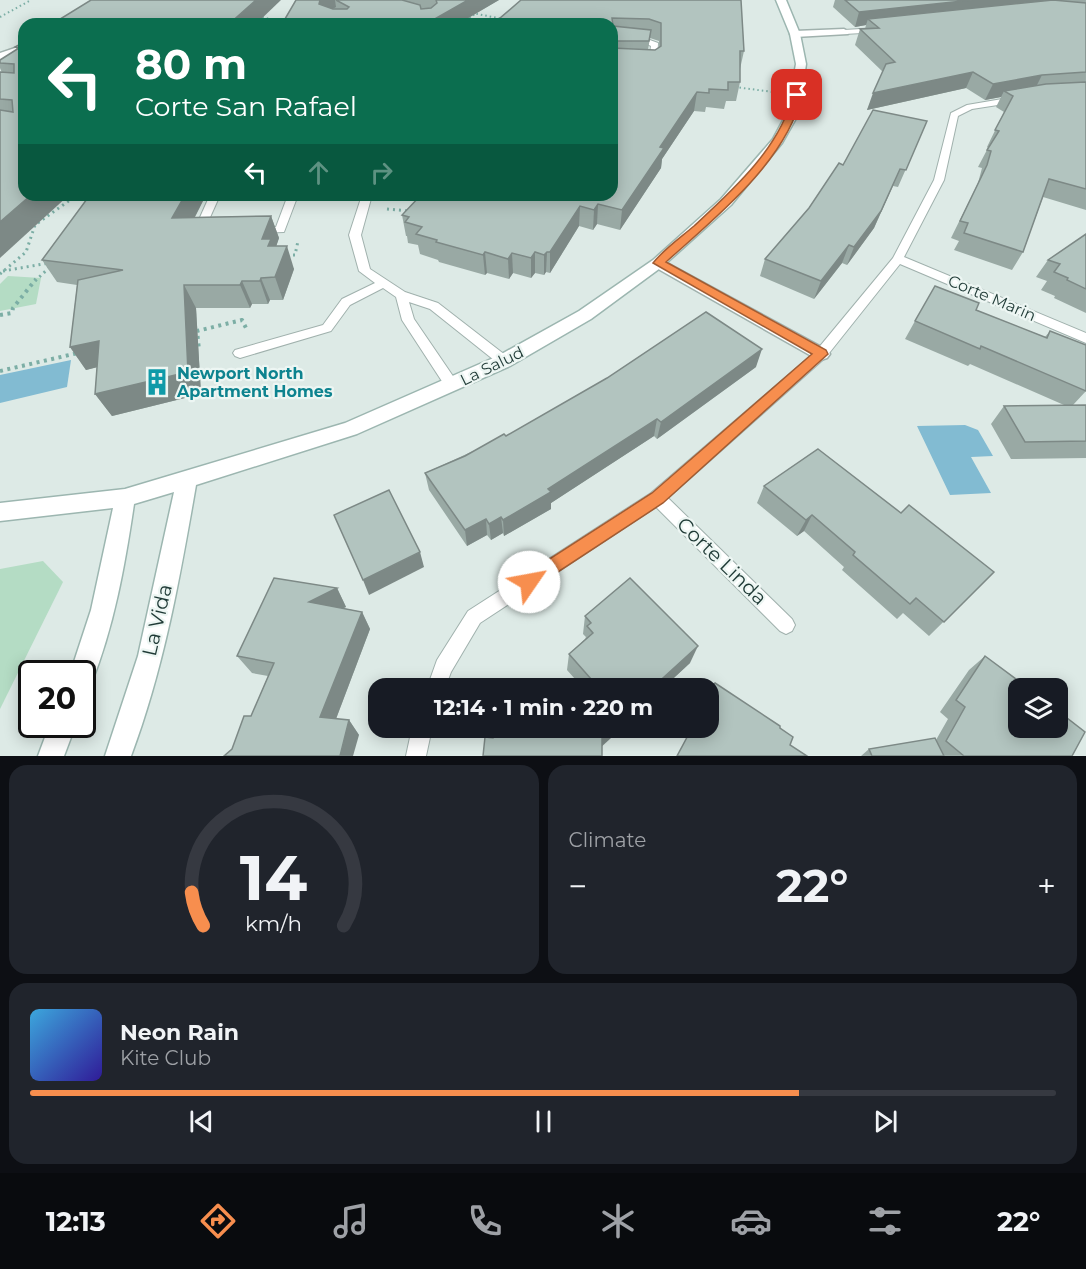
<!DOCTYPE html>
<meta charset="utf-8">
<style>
body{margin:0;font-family:Montserrat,sans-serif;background:#20242c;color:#f1f3f6;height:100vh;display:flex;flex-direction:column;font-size:22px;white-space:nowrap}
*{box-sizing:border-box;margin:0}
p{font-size:20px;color:#9ea1a6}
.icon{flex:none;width:33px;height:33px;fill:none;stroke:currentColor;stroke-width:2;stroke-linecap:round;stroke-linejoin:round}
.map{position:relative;height:756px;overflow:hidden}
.details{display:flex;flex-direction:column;gap:9px;padding:9px;background:#0d0f14;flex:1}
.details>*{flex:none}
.banner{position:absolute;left:18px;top:18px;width:600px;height:183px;border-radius:18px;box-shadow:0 3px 15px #0003;background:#0b6e4f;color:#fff;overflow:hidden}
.buttons{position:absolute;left:1008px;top:678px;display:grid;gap:12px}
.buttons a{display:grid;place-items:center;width:60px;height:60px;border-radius:12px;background:#171b24;box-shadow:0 3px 15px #0003;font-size:30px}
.speed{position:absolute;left:18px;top:660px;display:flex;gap:12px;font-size:30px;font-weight:700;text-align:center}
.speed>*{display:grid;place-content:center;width:78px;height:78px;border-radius:50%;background:#171b24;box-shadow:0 3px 15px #0003;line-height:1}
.speed .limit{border:3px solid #111;border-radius:9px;background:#fff;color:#111}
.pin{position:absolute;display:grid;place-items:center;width:51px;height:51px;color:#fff;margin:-26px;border-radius:12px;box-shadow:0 3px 9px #0006}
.me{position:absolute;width:66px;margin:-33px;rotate:57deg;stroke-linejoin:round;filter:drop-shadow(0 0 4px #0008)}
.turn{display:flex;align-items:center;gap:21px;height:126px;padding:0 18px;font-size:27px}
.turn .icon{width:78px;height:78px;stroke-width:2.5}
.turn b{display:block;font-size:42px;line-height:51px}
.lanes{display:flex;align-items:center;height:57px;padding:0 18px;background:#0003;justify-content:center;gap:30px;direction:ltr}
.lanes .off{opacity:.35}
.big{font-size:45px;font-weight:700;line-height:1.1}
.details .widget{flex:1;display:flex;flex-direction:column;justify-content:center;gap:9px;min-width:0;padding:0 21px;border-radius:18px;background:#20242c}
.details .dial{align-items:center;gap:0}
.dial svg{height:156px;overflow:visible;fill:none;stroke:#363941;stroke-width:7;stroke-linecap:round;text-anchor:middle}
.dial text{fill:#f1f3f6;stroke:none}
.song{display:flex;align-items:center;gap:18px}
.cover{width:72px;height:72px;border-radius:9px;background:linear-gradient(135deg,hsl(200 70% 55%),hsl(250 70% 35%))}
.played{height:6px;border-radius:3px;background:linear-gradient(90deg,#f78e4e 75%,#363941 75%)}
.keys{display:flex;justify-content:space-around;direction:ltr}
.heat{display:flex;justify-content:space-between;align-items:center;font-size:33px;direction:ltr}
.details .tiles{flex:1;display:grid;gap:9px;grid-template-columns:1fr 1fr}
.widget:last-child{grid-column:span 2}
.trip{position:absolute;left:368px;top:678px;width:351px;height:60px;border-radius:18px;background:#171b24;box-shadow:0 3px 15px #0003;font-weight:700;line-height:60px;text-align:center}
.tab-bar{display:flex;height:96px;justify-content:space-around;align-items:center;background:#090b0e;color:#9ea1a6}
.tab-bar .icon{width:42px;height:42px}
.tab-bar .current{color:#f78e4e}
.tab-bar b{font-size:27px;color:#f1f3f6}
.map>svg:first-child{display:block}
.green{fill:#b4dcc4}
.water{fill:#82bbd2}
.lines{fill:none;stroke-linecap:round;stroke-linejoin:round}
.lane-casing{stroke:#a0b1ad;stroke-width:2}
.street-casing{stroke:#a0b1ad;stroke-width:3}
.secondary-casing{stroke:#9cb6b0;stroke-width:3}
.path-far2{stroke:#7caea5;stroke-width:2;stroke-dasharray:1.5 3;stroke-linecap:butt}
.path-far1{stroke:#7caea5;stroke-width:3;stroke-dasharray:2 4;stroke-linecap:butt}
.path{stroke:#7caea5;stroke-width:4;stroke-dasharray:3 4.5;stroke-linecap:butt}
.lane{fill:#fff;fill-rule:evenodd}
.street{fill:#fff;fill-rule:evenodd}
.secondary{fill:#fff;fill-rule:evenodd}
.wall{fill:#99a9a4;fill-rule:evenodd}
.shaded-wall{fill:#7d8986}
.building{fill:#b2c4bf;stroke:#7d8986;stroke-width:1.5}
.route{fill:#f78e4e;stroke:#a15c33;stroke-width:1.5}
.labels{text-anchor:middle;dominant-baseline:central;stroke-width:4.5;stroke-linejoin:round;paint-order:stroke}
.street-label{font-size:16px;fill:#1e3935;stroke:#edf6f3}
.culture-label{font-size:16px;font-weight:bold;fill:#0d838f;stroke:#edf6f3;text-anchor:start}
.near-street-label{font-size:20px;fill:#1e3935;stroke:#edf6f3}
</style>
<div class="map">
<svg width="1086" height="756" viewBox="0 0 1086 756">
<rect width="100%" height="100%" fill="#ddeae6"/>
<g class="green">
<path d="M8 276 41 278 36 304 0 311V284Z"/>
<path d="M43 561 63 582 0 709V569Z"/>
</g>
<g class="water">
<path d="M71 360 67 387 0 403V375Z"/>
<path d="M965 425 978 430 993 456 971 457 991 493 950 495 917 426Z"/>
</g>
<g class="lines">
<defs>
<g id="lane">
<path d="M878 28 882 30 881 32 844 34 840 32 844 30Z"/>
<path d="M612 37 647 39 658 43 657 64 653 66 646 64 649 62 651 46 645 43 612 41Z"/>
<path d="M1014 97 1018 100 1017 102 972 109 958 116 944 180 904 257 1086 333V343L900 264 826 357 668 498 792 619 795 625 792 631 786 634 780 631 656 507 480 623 451 672 445 688H427L437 660 468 611 651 493 816 351 893 258 934 180 951 113 967 105Z"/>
<path d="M210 195H220L203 233 202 235H194L193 233Z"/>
<path d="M288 195H298L284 232 255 233V229L276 227Z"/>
<path d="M362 195H372L361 235 370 269 405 292 438 303 509 358 511 361 509 364H499L430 309 409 302 414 319 459 385 457 389H447L402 320 396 297 383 288 350 305 331 331 240 358 235 356 233 353 235 350 323 325 342 299 375 283 359 271 349 235Z"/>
<path d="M412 728H432L426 756H406Z"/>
</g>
<g id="street">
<path d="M844 29 849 32 848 34 795 37 790 34 795 31Z"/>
<path d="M24 45V52L0 60V53Z"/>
<path d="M658 258 827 350 830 354 827 358 821 360 815 358 653 266 650 263Z"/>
</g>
<g id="secondary">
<path d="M776 0H786L800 34 806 64 799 113 782 143 731 205 663 266 591 319 510 366 357 434 196 485C180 577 164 668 131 756H105L138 656 174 492 134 504C125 565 114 627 91 684L82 687V674H70L91 610 113 508 0 521V503L125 489 345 423 498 356 579 311 653 260 721 199 773 139 787 113 796 64 790 34Z"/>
<path d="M50 724H76L64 756H38Z"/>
</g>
</defs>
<use href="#lane" class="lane-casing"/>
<use href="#street" class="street-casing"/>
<use href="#secondary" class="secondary-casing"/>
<g class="path-far2">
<path d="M472 13 503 19"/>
<path d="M258 16 289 24"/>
<path d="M0 17 31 0"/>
<path d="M461 19 466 20 475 14"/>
<path d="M735 87 773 92"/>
</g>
<g class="path-far1">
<path d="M387 209 409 211"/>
<path d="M287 255H295L298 241"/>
<path d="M3 271 49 263"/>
<path d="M0 274 26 252 35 225 77 195"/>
<path d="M35 281 51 266"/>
</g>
<g class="path">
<path d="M0 315 12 313 13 308 36 279"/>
<path d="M195 350H199L197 331 242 320 246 328"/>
<path d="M0 371 78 353"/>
</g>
<use href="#lane" class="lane"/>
<use href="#street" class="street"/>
<use href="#secondary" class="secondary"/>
</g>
<g class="wall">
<path d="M296 0H499L458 24H282Z"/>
<path d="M741 0 744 51 740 69V82L736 101H726L724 109 706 107 705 112 694 111 662 159 661 168 620 230 597 224 593 230 579 226 550 273 546 272 544 275 535 273 531 278 513 273 509 279 487 273 485 275 439 262 438 260 420 254 418 245 408 243 407 236H406L402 215 612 195 493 24ZM650 38 659 41V48L655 50H648Z"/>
<path d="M835 0H1086V210L1043 197 1023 252 1012 270 954 250 959 241 951 238 978 183 982 168 978 167 988 148 987 147 1004 112 996 107 1001 97 985 100 966 88 867 110 883 72 855 45 860 29H865L866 25 855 27 833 7Z"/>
<path d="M24 42 0 258V72L2 73 0 68V60L17 49 15 47Z"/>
<path d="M927 121 898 187 893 186 874 228 847 265 842 263 814 299 760 276 765 259 809 208 843 165Z"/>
<path d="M86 195H206L195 217 271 216 279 238 276 246 294 269 283 300H270L268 304H252L250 308H196L201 394 112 416 95 394 97 367 86 370 70 347 77 285 57 282 42 260 85 202 83 199Z"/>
<path d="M1086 234V313L1054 298 1055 296 1041 290 1047 281 1036 277 1048 260Z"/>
<path d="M976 310 1045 337 1050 331 1086 391 1073 405H1086V458L1011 459 991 424 1004 406 1064 405 970 364 968 366 905 339 915 321Z"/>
<path d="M756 367 657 439 654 436 551 503V509L504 536 503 533 491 540 487 535 467 546 429 490 425 473 506 436Z"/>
<path d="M764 486 901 513 994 572 929 636 903 613 897 619 842 570 844 567 804 531 797 536 757 503Z"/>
<path d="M337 588 346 607 343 608 362 612 370 629 336 719 349 720 359 735 232 749 251 716 268 676 252 673 237 656Z"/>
<path d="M585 616 690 663 663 688H583L567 670 569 654 585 639 586 637 583 634Z"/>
<path d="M985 656 1072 756H861L869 749 936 740 948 719 940 712 969 670Z"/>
</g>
<g class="shaded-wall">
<path d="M256 0H281L256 24H229Z"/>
<path d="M320 0H335L336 7 324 14 319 4Z"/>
<path d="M468 0H499L458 24H426Z"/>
<path d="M972 0H1052L868 19 866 25 855 27 859 12Z"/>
<path d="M973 72 966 88 867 110 873 93Z"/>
<path d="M1042 75 1034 91H1004L1001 97 985 100 993 84Z"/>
<path d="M697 92 694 111 662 159 661 168 620 230 622 210 660 147Z"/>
<path d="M900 169 874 228 847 265 854 247Z"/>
<path d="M31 195H69L0 258V222Z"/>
<path d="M185 195H206L183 240 172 218Z"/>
<path d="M598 204 597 224 593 230 594 210Z"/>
<path d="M580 206 579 226 550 273V252Z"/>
<path d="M271 216 279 238 275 250 279 262 262 239Z"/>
<path d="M849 245 842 263 814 299 821 281Z"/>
<path d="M287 246 294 269 283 300 275 277Z"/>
<path d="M485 252 487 273 485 275 483 255Z"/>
<path d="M535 252V273L531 278V258Z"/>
<path d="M547 252 546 272 544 275V255Z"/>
<path d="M512 253 513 273 509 279 508 259Z"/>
<path d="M261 278 270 300 268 304 260 281Z"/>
<path d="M242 281 252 304 250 308 240 285Z"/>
<path d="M184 285 196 308 201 394 112 416 95 394Z"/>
<path d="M99 341 114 363 86 370 70 347Z"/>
<path d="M762 349 756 367 657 439 661 422Z"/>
<path d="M657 419 654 436 551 503V509L504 536 503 520 548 489Z"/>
<path d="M812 515 804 531 797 536 806 520Z"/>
<path d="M501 517 503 533 491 540 489 524Z"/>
<path d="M486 519 487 535 467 546 465 530Z"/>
<path d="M420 552 424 567 369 595 363 580Z"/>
<path d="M337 588 346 607 319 620 309 602Z"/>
<path d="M362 612 370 629 331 732 320 717Z"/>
<path d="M698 646 690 663 663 688H652Z"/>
<path d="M349 720 359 735 353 756H340Z"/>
<path d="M611 728H622L599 749 602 735Z"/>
</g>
<g class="building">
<path d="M91 0H256L229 24H52Z"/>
<path d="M296 0H320L319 4 333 9H347L349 7 336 0H402L420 5 421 9 431 8 437 3 436 0H468L426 24H282Z"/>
<path d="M521 0H741L744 51H740V82H728V90L709 89V93L697 92 660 147 664 148 622 210 598 204 594 210 580 206 550 252H547L544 255 535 252 531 258 512 253 508 259 485 252 483 255 436 242 437 240 416 234 422 227 405 222 409 217 402 215 421 195H612V48L655 50 661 46V23L649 19 612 18 613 26 651 30 649 41H613L612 47V24H493Z"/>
<path d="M845 0H972L859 12Z"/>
<path d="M1053 0 1086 3V72L1042 75 993 84 973 72 873 93 886 64 895 62 860 29 879 28 868 19Z"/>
<path d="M24 42V195H31L0 222V110L13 112 12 100 0 99V72L14 73V64L0 63V60L19 48 15 47Z"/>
<path d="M1086 82V189L1049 179 1023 252 964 233 968 223 960 221 987 165 991 151 987 150 999 131 995 130 1013 96 1004 91 1046 84Z"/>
<path d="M873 110 927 121 906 170 900 169 881 211 854 247 849 245 821 281 765 259 809 208 839 163 843 165Z"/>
<path d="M86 195H185L172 218 271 216 262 239H271L268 246H287L275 277 261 278 260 281H242L240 285H184L188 372 95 394 99 341 70 347 78 280 123 270 42 260 87 199H83Z"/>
<path d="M1086 234V289L1067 280 1068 278 1054 272 1060 264 1048 260Z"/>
<path d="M935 286 979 303 976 310 1047 338 1050 331 1086 345V391L981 346 980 349 915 321Z"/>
<path d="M706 312 762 349 661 422 657 419 548 489 551 492 503 520 501 517 489 524 486 519 465 530 425 473 465 456 504 434 506 436 607 378Z"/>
<path d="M1086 405V441L1025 442 1004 406Z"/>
<path d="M818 449 901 513 909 505 994 572 944 622 916 598 910 604 853 555 855 552 812 515 806 520 764 486Z"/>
<path d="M389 490 420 552 363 580 334 515Z"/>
<path d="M274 578 337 588 309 602 362 612 320 717 349 720 340 756H224L232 749 244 716H251L274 663 237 656Z"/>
<path d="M630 578 698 646 652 688H599L569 654 593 633 587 626 591 623 585 616Z"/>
<path d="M985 656 1028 688H1018V728H1058V711L1085 732 1072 756H964L946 741 965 707 956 700Z"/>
<path d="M715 683 780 726V728L793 737 790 745 807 756H677L692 728H708V696Z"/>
<path d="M504 728H611L602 735V756H483L485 737 493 738 494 733 503 734Z"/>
<path d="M935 738 944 756H872L869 749Z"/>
</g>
<path class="route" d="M797 92 802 95C786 162 715 218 666 262L826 350 828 354 663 503 535 587 529 590 523 587 521 582 523 576 652 493 812 354 653 263C664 249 680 238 694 226 733 190 780 148 793 95Z"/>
<defs>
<symbol id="building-bare" viewBox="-9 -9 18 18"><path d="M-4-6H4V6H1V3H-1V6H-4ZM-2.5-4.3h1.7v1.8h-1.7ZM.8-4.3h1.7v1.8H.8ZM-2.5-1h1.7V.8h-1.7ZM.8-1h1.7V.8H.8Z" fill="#0f9aa8" stroke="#edf6f3" stroke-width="2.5" paint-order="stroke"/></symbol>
</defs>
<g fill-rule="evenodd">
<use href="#building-bare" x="138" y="363" width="38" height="38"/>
</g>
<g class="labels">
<g class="street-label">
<text transform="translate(992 298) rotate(23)">Corte Marin</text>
<text transform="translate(492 366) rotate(-26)">La Salud</text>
</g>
<g class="culture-label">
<text x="177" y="373">Newport North<tspan x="177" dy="18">Apartment Homes</tspan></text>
</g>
<g class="near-street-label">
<text transform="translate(722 561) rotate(44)">Corte Linda</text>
<text transform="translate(157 620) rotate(-77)">La Vida</text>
</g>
</g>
</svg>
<div class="buttons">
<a><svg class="icon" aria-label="layers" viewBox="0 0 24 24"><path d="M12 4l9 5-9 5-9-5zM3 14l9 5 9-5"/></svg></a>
</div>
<div class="speed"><div class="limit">20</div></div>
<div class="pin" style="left:797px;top:95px;background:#d93025"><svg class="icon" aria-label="arrive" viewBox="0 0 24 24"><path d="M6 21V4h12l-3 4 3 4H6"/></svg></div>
<svg class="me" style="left:529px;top:582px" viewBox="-20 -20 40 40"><circle r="19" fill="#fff"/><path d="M0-13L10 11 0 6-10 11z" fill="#f78e4e"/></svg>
<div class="trip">12:14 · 1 min · 220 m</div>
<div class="banner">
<div class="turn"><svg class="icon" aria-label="left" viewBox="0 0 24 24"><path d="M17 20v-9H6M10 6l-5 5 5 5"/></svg><div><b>80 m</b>Corte San Rafael</div></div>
<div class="lanes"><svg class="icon" aria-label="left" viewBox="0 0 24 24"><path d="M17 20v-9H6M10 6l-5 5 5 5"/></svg><svg class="icon off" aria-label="ahead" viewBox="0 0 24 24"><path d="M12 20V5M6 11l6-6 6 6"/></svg><svg class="icon off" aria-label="right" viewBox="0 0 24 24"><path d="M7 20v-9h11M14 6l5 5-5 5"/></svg></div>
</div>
</div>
<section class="details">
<div class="tiles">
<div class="widget dial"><svg viewBox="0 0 100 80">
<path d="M14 69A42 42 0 1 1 86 69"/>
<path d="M14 69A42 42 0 0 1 8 52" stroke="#f78e4e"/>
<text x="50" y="56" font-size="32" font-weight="700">14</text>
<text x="50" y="72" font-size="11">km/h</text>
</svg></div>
<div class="widget"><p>Climate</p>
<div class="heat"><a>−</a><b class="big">22°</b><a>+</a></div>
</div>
<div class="widget">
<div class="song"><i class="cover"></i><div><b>Neon Rain</b><p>Kite Club</p></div></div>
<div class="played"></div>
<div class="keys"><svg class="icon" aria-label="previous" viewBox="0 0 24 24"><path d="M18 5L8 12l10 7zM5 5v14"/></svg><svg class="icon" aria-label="pause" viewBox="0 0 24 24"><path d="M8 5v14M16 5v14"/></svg><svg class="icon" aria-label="next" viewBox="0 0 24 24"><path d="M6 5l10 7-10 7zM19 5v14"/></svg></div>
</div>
</div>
</section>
<nav class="tab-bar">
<b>12:13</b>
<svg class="icon current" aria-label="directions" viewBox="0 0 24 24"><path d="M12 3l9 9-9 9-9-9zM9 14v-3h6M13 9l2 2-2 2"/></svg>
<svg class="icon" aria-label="music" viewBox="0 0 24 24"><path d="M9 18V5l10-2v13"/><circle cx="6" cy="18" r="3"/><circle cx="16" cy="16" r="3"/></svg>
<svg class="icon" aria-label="phone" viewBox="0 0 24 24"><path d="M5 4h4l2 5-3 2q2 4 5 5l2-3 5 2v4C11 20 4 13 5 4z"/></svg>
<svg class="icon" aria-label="climate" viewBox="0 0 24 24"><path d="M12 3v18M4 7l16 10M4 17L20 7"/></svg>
<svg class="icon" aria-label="car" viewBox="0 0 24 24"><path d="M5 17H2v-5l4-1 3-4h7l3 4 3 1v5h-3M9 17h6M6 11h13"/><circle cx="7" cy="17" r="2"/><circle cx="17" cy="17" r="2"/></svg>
<svg class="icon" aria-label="filters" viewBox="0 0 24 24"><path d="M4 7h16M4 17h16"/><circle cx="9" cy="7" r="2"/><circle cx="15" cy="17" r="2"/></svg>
<b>22°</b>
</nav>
